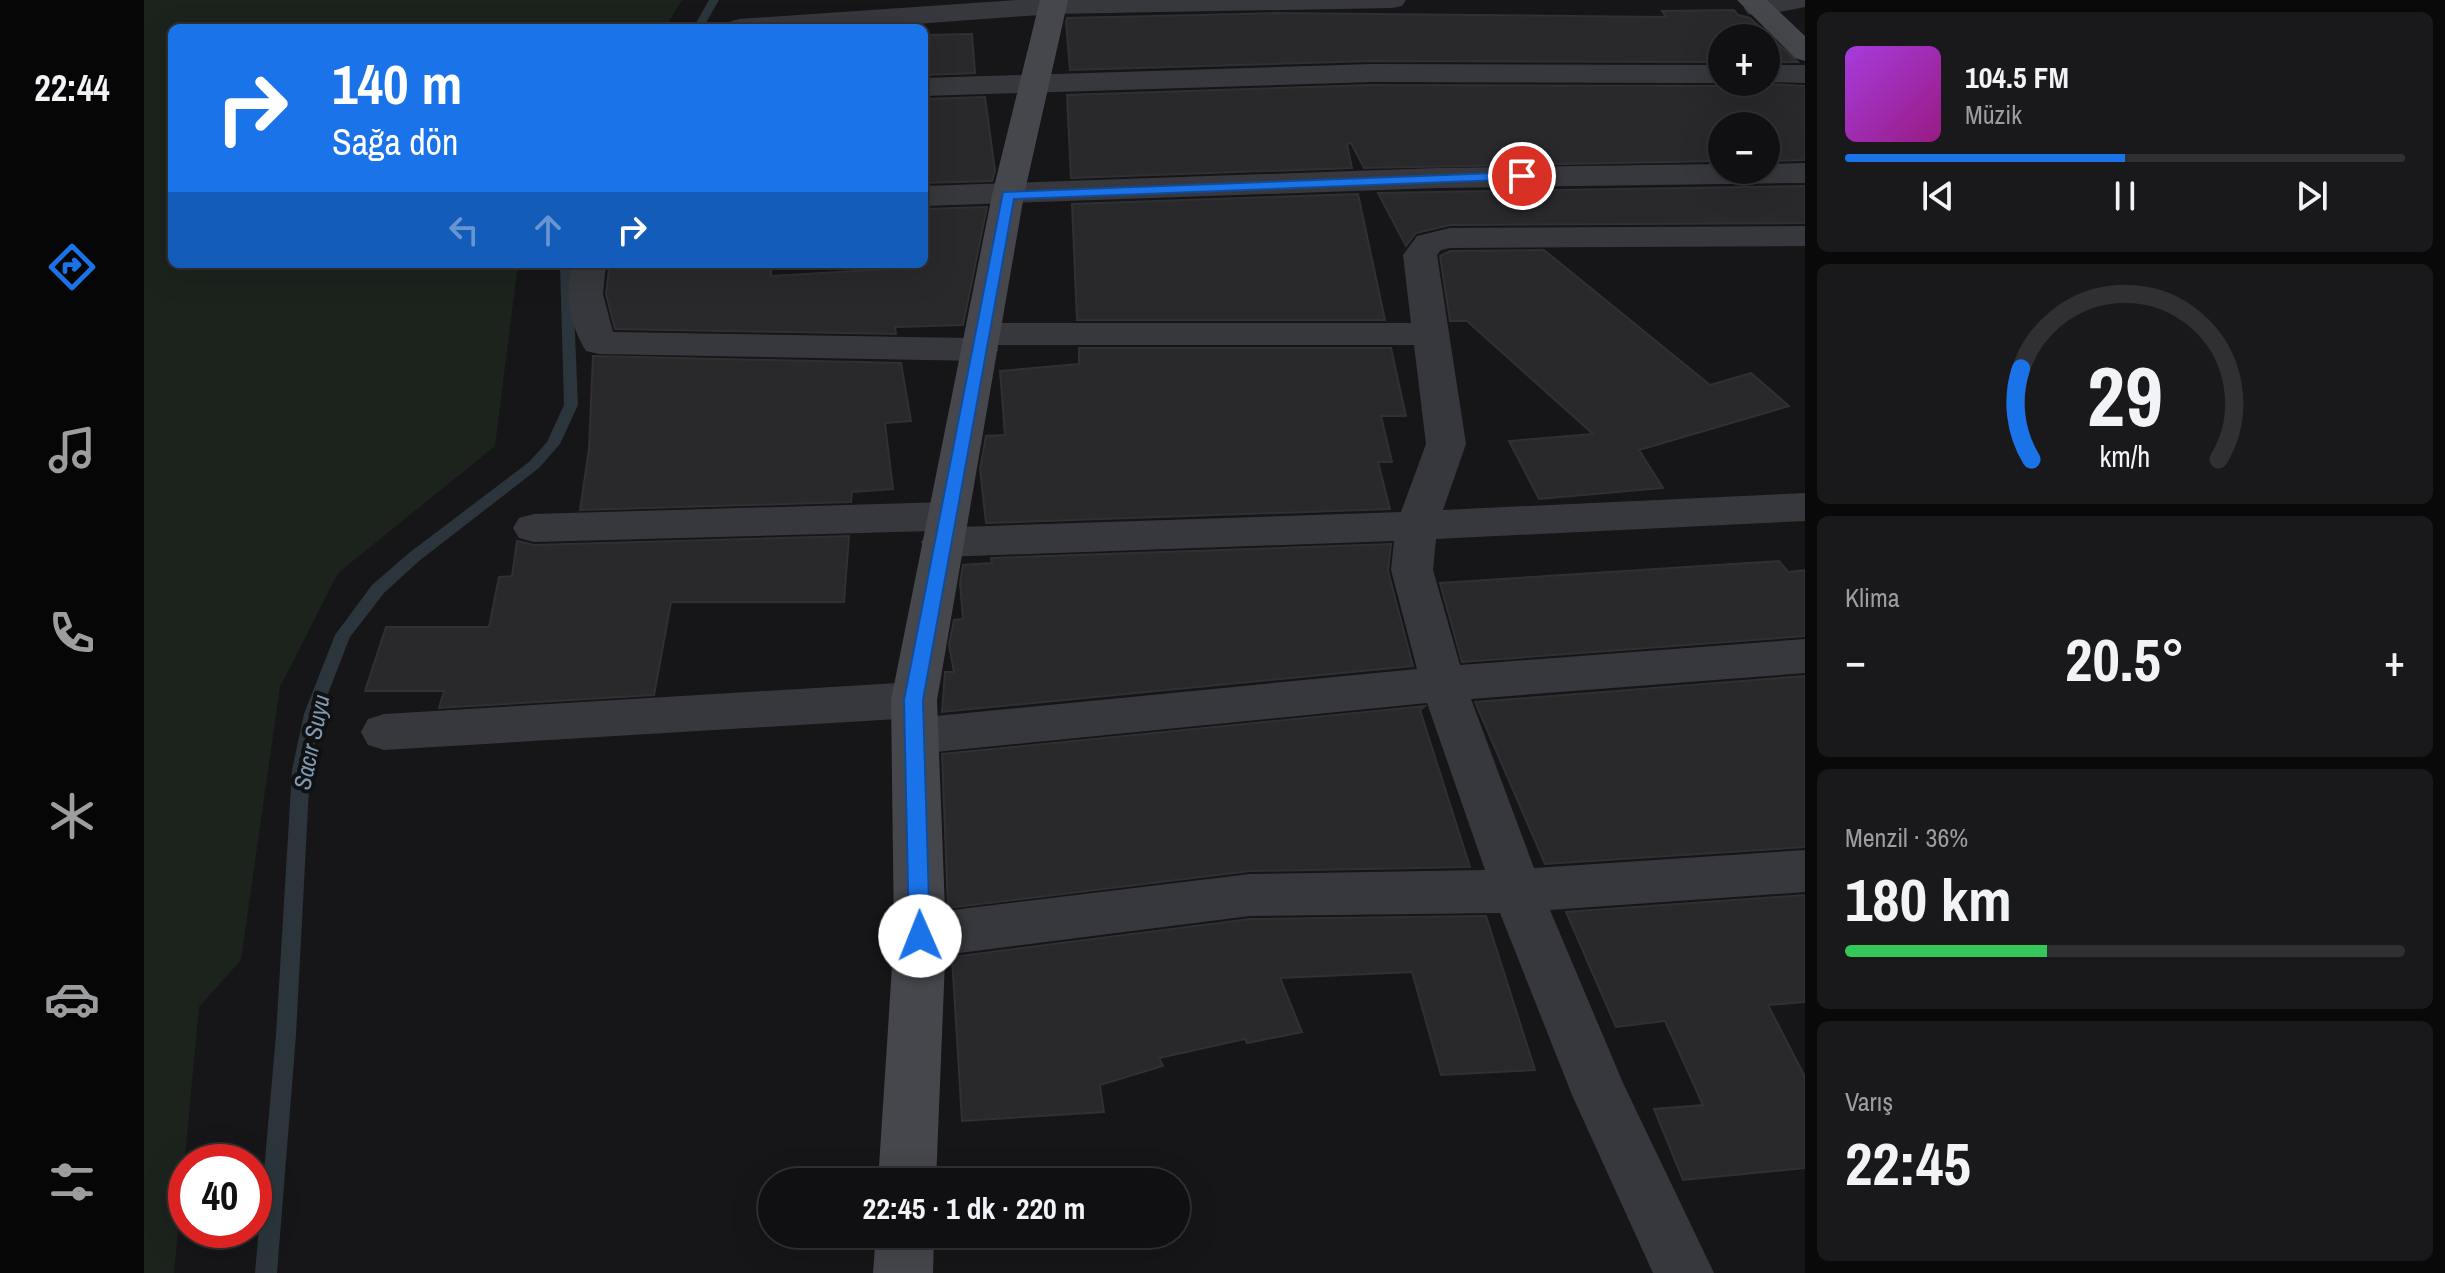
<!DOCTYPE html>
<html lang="tr">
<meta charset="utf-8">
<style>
body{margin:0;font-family:"Archivo Narrow",sans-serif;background:#19191b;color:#f1f3f6;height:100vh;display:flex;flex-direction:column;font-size:30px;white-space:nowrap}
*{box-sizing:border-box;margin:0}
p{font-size:26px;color:#9c9d9f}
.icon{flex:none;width:44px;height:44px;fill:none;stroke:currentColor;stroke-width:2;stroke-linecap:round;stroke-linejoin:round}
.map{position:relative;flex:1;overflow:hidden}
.sheet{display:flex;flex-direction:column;gap:12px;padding:12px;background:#09090a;width:640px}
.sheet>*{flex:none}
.top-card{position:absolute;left:24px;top:24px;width:760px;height:244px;border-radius:12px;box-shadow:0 8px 32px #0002,0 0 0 2px #303032;background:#1a73e8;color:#fff;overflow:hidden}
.tools{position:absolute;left:1564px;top:24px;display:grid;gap:16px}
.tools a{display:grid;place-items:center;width:72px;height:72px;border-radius:50%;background:#101012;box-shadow:0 8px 32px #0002,0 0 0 2px #303032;font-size:40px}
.speed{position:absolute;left:24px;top:1144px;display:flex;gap:16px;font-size:40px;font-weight:700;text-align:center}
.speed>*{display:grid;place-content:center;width:104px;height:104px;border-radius:50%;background:#101012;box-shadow:0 8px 32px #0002,0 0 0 2px #303032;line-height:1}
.speed .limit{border:12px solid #d22;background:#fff;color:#111}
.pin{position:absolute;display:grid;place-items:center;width:68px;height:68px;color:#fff;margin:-34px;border:4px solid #fff;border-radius:50%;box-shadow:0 2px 8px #0007}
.me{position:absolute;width:88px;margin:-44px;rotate:359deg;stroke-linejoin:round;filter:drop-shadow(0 0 6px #0008)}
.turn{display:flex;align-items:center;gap:28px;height:168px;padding:0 32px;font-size:36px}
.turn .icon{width:104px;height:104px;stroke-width:2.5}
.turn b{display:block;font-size:56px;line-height:68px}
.lanes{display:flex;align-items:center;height:76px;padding:0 32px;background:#0003;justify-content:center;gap:40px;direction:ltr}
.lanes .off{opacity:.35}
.big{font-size:60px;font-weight:800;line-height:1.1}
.sheet .widget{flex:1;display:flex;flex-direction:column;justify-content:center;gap:12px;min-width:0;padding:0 28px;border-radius:12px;background:#19191b}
.sheet .dial{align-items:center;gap:0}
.dial svg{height:208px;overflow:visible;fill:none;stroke:#303032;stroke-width:7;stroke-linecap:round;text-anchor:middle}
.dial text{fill:#f1f3f6;stroke:none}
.song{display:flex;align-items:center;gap:24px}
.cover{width:96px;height:96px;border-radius:12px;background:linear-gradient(135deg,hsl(280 70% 55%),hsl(310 70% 35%))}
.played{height:8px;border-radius:4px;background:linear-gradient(90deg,#1a73e8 50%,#303032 50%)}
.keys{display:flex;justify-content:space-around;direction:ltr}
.heat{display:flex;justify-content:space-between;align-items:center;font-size:44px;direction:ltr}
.charge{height:12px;border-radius:6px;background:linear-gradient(90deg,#34c759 36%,#303032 0)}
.trip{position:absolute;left:614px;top:1168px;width:432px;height:80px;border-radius:40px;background:#101012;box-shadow:0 8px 32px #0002,0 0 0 2px #303032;font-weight:800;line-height:80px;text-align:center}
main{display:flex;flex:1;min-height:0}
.tab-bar{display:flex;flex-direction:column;width:144px;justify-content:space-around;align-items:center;background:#060607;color:#9c9d9f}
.tab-bar .icon{width:56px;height:56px}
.tab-bar .current{color:#1a73e8}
.tab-bar b{font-size:36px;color:#f1f3f6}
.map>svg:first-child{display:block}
.green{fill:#1c231d}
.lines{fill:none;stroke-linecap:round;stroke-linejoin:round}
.stream{fill:#2c353c;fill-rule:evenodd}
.building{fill:#29292c;stroke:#303034;stroke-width:2}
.street{fill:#37383d;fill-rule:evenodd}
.secondary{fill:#45474d;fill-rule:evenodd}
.route{fill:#1a73e8;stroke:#114b97;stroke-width:2}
.labels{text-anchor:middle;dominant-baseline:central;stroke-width:8;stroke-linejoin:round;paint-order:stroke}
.water-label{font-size:24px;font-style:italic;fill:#7f9bb3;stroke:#111113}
</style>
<main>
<nav class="tab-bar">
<b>22:44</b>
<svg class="icon current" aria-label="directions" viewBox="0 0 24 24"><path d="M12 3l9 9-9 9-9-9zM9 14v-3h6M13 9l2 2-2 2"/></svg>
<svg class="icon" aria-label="music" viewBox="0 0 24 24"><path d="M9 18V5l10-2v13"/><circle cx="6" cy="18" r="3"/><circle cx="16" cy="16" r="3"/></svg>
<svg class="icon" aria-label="phone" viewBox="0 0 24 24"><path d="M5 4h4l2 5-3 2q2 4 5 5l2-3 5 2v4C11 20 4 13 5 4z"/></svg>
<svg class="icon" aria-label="climate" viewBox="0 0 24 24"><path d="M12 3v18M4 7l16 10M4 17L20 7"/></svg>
<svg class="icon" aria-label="car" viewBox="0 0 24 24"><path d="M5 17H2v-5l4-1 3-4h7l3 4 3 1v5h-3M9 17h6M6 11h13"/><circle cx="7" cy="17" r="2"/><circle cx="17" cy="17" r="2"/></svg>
<svg class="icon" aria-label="filters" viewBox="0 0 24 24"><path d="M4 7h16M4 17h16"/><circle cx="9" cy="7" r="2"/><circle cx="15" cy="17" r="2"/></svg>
</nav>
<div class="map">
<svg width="1661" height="1273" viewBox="0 0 1661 1273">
<rect width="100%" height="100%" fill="#161618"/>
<path class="green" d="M0 0H538L521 28H28V264H378L373 272 351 446 194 573 136 687 97 960 55 1007 30 1273H0Z"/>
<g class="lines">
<g class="stream">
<path d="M565 0H575L559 28H549Z"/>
<path d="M416 264H428L434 405 416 444 395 468 275 561 240 593 206 637 176 714 166 770 152 1035 133 1273H111L132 1035 148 770 160 714 191 635 228 585 265 553 385 462 403 442 420 405Z"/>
</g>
</g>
<g class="building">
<path d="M1590 10 1594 15 1606 18 1654 62H1622V38H1578V62L1228 61 926 70 922 22 923 18 1134 13 1522 17 1518 11Z"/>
<path d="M828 34 831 73 780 75V35Z"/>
<path d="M1585 82 1661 86V160L1622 161V126H1578V161L1220 168 1207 143 1203 144 1208 168 927 178 923 95 1228 85 1578 86Z"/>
<path d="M841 97 851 171 848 181 780 183V99Z"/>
<path d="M1661 186V223L1306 225 1272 233 1262 246 1234 193Z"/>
<path d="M1214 194 1241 320H933L928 204Z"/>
<path d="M843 207 819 325 751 327 752 334 471 329 462 294 465 269H627V276L780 267V209Z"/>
<path d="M1400 250 1566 385 1607 373 1645 406 1495 450 1519 488 1395 499 1365 441 1449 434 1323 321H1306L1296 256 1306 251Z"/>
<path d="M935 348H1247L1262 416H1237L1248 462H1234L1246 509 842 523 836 469 842 436 861 435 856 371 935 364Z"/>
<path d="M449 356 757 363 767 421 741 423 749 489 708 492 707 502 436 510 445 449Z"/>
<path d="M705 536 700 602H527L510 695 295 708 300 691H221L242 627H345L355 577 368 576 373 541 390 545Z"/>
<path d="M1247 544 1244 571 1269 666 798 712 801 672H810L805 645 810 620 819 619 816 583 819 565 848 563 847 558Z"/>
<path d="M1635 561 1644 572 1661 570V636L1318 662 1296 583Z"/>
<path d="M1661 676V847L1401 864 1331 702Z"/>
<path d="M1281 706 1276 710 1326 867 1106 871 804 908 798 754Z"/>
<path d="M1661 895V1002L1624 1005 1661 1077V1168L1539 1180 1510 1109 1559 1105 1521 1021 1472 1027 1422 912Z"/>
<path d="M1342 916 1391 1070 1297 1075 1268 972 1136 978 1158 1032 1103 1043 1101 1039 1015 1058 1019 1066 956 1085 960 1112 818 1121 808 957 1106 919Z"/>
</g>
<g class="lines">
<g class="street">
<path d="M873 0H1262L1258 6 1248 8 909 14 717 28H581L585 22 595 19Z"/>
<path d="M1612 0H1661V7L1614 16 1604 14 1600 8 1604 2Z"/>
<path d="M1228 64 1578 65V82H1582L1578 83 1228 82 780 96V78Z"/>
<path d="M1622 65H1661V83L1618 82H1622Z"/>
<path d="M1661 163V183L1294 188 780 206V186L1294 168 1578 164V170H1622V164Z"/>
<path d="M1661 226V246L1306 248 1297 250 1293 255 1322 444 1299 510 1661 493V521L1292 539 1289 570 1316 665 1661 639V673L1327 699 1390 868 1661 850V892L1406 910 1479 1083 1570 1273H1509L1428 1095 1356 913 1106 916 776 958 758 952 750 936 758 920 776 914 1106 874 1341 870 1283 703 771 754 755 749 748 736 755 723 771 718 1273 669 1247 570 1250 541 798 557 783 552 777 542 787 531 390 542 375 538 369 528 375 518 390 514 803 502 817 506 823 516 815 527 1257 512 1282 444 1270 345H851L854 350 849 358 836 361 455 354 442 351C426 326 420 293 428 264H462L459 294 469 332 824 338 821 334 826 326 839 323H1267L1259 255 1273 236 1306 228Z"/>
<path d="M770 682 786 688 793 700 786 712 770 718 240 750 224 745 217 732 224 719 240 714Z"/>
</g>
<g class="secondary">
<path d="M896 0H924L880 195 793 700 802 936 792 1182H734L750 936 747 700 848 195Z"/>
<path d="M1593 0H1623L1661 36V61L1651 58Z"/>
<path d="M732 1234H790L789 1273H729Z"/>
</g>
</g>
<path class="route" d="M1378 172 1383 173V179L870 199 779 700 786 936 783 942 776 945 768 942 765 936 760 700 859 192Z"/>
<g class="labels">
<g class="water-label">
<text transform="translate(167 742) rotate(-78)">Sacır Suyu</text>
</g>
</g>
</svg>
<div class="tools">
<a>+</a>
<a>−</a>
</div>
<div class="speed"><div class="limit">40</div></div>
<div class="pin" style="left:1378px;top:176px;background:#d93025"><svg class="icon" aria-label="arrive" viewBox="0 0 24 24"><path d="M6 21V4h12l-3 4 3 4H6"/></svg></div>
<svg class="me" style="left:776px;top:936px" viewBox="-20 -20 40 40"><circle r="19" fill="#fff"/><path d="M0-13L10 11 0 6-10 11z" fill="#1a73e8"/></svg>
<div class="trip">22:45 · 1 dk · 220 m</div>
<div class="top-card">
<div class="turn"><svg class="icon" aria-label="right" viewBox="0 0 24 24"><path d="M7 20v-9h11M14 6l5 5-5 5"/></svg><div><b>140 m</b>Sağa dön</div></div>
<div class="lanes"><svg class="icon off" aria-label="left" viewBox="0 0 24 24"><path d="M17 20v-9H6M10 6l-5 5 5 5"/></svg><svg class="icon off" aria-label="ahead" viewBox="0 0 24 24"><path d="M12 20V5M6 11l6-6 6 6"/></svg><svg class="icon" aria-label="right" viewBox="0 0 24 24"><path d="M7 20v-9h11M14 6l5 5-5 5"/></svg></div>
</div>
</div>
<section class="sheet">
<div class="widget">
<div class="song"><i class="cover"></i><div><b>104.5 FM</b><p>Müzik</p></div></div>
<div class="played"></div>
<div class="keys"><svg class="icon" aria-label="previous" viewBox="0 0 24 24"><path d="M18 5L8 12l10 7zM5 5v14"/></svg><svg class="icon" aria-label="pause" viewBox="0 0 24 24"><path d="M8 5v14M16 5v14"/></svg><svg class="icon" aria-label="next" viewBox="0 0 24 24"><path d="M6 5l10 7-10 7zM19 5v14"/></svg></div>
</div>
<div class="widget dial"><svg viewBox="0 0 100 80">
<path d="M14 69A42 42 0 1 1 86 69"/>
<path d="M14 69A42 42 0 0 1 10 34" stroke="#1a73e8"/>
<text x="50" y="56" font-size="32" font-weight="700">29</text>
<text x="50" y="72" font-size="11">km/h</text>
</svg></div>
<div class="widget"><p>Klima</p>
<div class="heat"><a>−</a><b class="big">20.5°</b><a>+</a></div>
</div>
<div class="widget"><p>Menzil · 36%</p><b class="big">180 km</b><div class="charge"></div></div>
<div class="widget"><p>Varış</p><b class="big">22:45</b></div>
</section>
</main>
